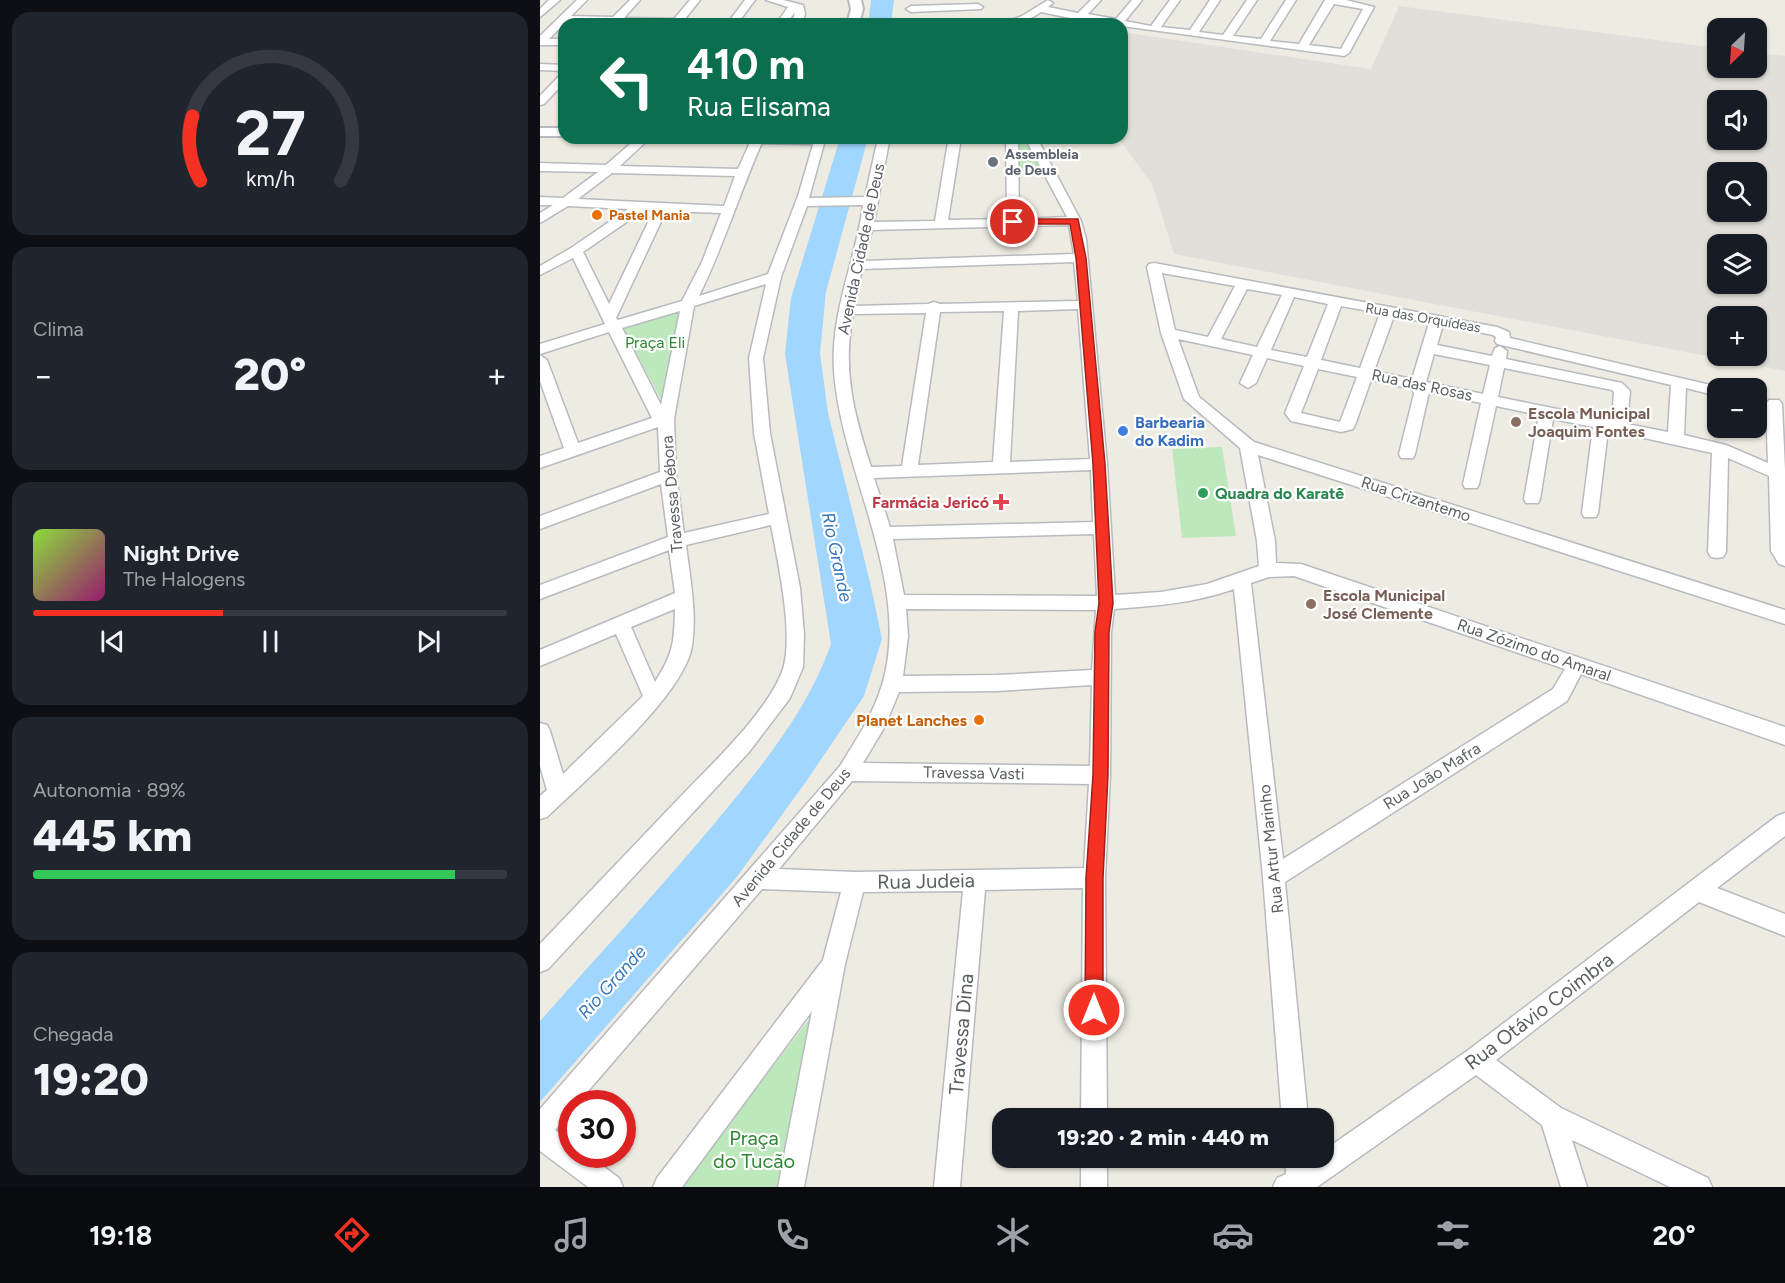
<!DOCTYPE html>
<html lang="pt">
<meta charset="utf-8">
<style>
body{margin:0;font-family:Figtree,sans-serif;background:#20242c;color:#f1f3f6;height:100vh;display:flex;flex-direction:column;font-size:22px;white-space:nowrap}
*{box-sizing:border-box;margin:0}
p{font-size:20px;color:#9ea1a6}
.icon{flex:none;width:33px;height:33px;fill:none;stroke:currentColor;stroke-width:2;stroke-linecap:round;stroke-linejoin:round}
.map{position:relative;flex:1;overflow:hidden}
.sheet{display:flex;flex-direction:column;gap:12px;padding:12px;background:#0d0f14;width:540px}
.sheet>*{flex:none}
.banner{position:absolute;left:18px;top:18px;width:570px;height:126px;border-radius:18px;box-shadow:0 2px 4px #0004;background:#0b6e4f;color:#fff;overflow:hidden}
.needle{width:39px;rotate:205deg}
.tools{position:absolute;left:1167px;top:18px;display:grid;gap:12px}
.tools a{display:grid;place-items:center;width:60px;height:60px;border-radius:12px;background:#171b24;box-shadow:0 2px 4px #0004;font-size:30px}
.speed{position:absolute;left:18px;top:1090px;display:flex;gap:12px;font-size:30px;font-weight:700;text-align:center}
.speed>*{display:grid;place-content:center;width:78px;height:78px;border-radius:50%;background:#171b24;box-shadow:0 2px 4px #0004;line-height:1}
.speed .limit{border:9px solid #d22;background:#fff;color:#111}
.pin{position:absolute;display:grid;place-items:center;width:51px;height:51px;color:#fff;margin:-26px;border:3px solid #fff;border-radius:50%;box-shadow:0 2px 6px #0007}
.me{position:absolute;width:66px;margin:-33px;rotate:0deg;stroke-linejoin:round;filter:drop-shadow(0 0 4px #0008)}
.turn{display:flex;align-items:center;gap:21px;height:126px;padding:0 30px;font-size:27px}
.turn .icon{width:78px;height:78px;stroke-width:2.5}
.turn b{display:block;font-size:42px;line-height:51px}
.big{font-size:45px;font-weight:800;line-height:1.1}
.sheet .card{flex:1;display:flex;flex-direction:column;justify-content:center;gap:9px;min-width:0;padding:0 21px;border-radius:18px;background:#20242c}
.sheet .dial{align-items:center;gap:0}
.dial svg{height:156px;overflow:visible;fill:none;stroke:#363941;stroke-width:7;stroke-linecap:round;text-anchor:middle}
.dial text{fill:#f1f3f6;stroke:none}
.song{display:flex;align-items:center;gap:18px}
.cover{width:72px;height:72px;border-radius:9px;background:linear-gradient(135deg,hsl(90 70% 55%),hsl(320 70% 35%))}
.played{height:6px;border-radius:3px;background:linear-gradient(90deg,#f43122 40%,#363941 40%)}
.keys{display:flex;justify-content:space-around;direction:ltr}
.heat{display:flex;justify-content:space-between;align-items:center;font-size:33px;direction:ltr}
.charge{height:9px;border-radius:4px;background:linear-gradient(90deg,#34c759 89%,#363941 0)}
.trip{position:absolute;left:452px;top:1108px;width:342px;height:60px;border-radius:18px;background:#171b24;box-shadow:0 2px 4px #0004;font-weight:800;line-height:60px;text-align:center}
.tab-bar{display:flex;height:96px;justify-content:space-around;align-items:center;background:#090b0e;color:#9ea1a6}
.tab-bar .icon{width:42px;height:42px}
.tab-bar .selected{color:#f43122}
.tab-bar b{font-size:27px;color:#f1f3f6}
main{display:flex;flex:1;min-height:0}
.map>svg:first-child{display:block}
.industrial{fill:#e2dfda;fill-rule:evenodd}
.green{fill:#bde8bc}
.water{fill:#a1d7ff}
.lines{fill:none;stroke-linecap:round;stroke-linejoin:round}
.minor-casing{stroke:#b7babf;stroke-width:3}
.tertiary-casing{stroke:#b7babf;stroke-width:4}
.minor{fill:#fff;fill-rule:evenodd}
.tertiary{fill:#fff;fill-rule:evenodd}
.route{fill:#f43122;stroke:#9f2016;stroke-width:1.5}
.worship-dot{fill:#6b7280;stroke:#fff;stroke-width:2}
.food-dot{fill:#e8710a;stroke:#fff;stroke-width:2}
.education-dot{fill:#8d6e63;stroke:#fff;stroke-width:2}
.shop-dot{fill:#3f7fe0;stroke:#fff;stroke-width:2}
.leisure-dot{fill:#2e9e5b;stroke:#fff;stroke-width:2}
.health-dot{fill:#e0444e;stroke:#fff;stroke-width:2}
.labels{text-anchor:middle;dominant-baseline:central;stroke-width:4.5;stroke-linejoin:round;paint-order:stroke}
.far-worship-label{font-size:14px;font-weight:bold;fill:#5b616d;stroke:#fff;text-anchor:start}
.far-food-label{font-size:14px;font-weight:bold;fill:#c56008;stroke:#fff;text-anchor:start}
.far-street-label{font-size:14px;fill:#5a5f64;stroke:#fff}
.street-label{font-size:16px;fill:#5a5f64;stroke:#fff}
.park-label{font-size:16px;fill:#2f8732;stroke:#fff}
.education-label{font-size:16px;font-weight:bold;fill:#785e54;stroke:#fff;text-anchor:start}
.shop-label{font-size:16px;font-weight:bold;fill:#366cbe;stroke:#fff;text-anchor:start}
.leisure-label{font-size:16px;font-weight:bold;fill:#27864d;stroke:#fff;text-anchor:start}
.health-label{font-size:16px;font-weight:bold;fill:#be3a42;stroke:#fff;text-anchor:end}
.food-label{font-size:16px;font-weight:bold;fill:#c56008;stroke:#fff;text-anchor:end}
.water-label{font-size:18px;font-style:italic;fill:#3877b8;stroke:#fff}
.near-street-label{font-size:20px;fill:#5a5f64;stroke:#fff}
.near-park-label{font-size:20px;fill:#2f8732;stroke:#fff}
</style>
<main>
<section class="sheet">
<div class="card dial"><svg viewBox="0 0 100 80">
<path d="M14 69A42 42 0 1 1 86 69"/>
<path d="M14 69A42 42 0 0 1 10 36" stroke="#f43122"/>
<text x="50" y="56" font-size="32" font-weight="700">27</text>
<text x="50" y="72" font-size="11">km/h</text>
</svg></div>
<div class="card"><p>Clima</p>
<div class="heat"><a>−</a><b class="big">20°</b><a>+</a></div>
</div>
<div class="card">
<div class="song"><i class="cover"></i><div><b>Night Drive</b><p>The Halogens</p></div></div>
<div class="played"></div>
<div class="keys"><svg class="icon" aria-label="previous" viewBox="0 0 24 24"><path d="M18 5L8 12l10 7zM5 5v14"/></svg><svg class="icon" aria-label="pause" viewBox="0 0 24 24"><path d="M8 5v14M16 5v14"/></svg><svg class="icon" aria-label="next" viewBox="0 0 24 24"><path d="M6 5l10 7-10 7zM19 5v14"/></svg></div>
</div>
<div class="card"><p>Autonomia · 89%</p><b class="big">445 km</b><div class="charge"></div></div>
<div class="card"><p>Chegada</p><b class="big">19:20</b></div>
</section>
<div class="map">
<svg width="1245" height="1187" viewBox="0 0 1245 1187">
<rect width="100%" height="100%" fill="#eeece2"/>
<path class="industrial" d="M859 6 1177 48 1178 68H1216L1217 53 1245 56V371L634 254 612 184 578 138H582V32L831 69ZM1178 100H1216V140H1178ZM1178 172H1216V212H1178ZM1178 244H1216V284H1178ZM1178 316H1216V356H1178Z"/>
<g class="green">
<path d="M479 138 495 154 507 173 471 175Z"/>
<path d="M146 308 123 403 83 328Z"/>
<path d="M682 447 696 536 642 538 632 449Z"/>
<path d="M285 999 241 1187H140Z"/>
</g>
<g class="water">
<path d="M331 0H354L351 24H328Z"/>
<path d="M300 138H328L286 292 280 353 288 413 330 582 342 639 324 696 265 783 196 878 0 1102V1021C57 957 114 895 169 830 216 773 266 715 291 644L245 354 251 298Z"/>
</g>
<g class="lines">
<defs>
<g id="minor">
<path d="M9 0H20L0 17V9Z"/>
<path d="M37 0H47L31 16 73 17 90 0H100L84 18 134 19 150 0H160L141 24 26 22 9 39H24V45H0V36Z"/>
<path d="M205 0H215L197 24H187Z"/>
<path d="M226 0H243L263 5 265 14 262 24H252L255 12 246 24H236L248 7Z"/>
<path d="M508 0 513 3 508 7 538 13 551 0H561L548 14 576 19 592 0H602L585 21 611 26 630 0H640L621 27 650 30 670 0H680L659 32 683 35 707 0H717L693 36 721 39 746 0H756L730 41 759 44 785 0H806L834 7 809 53 804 56 582 26V24L540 20 501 12C488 21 477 24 461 24L482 16ZM794 4 823 9 801 49 769 45Z"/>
<path d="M438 4 443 7 441 9 371 12 366 9 371 6Z"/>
<path d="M0 64 24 65V71L0 70Z"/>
<path d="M24 74V83L4 104 0 105V96L20 75Z"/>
<path d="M97 138H110L80 166 198 169 212 138H224C200 191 185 243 159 296L228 274 258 196 275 138 285 140 269 198 325 197 338 138H421L408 220 467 219 466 138H478L479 219 527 217 485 138H497L541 221 546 239 567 464 575 595 621 592 667 584 719 566 717 541 700 448 644 399 621 333 607 267 609 264 614 263 957 327 969 332 970 338 1183 388H1178V396L1146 388 1144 435 1186 445 1228 463 1226 404 1229 400H1239L1242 404 1245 470V566L1239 564 1231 551 1229 476 1188 458 1186 552 1183 557 1177 558 1171 557 1168 552 1172 453 1068 430 1058 513 1056 517H1044L1042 513 1053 427 1013 419 1000 499 998 503H986L984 499 999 415 956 406 939 484 937 488H925L923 484 941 403 889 392 875 454 873 458H861L859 454 874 394 872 389 831 380 815 425 813 429 801 432 751 421 745 413 764 366 727 358 716 383 708 388 700 383 713 355 638 339 659 397 714 442 1245 610V624L718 455 735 541 736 563 761 564 1245 727V745L1041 674 1027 701 745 882 768 1119H742L723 877 694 589C655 603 615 606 574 609L571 632 570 775 565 878 567 1119H541L543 888 445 890 420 1187H394L423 891 323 892 305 964 264 1187H238L272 1011 142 1187H113L117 1178 283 960 301 892 222 889 37 1104H32V1111L15 1130 32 1142V1155H48L79 1178 83 1187H48L0 1151V1109L300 766C316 740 333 715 342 685 373 584 300 470 294 370 290 313 316 260 323 205L267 206 241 277 223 358 230 433 260 588 264 634 263 667 250 698 209 752 8 969 0 972V944C48 894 96 843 144 793 174 762 229 710 243 669 254 633 238 563 231 525L146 545C150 578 157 613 152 646 144 696 45 780 7 817L0 819V796L7 790 0 766V723L7 725 10 731 23 774 103 696 76 634 0 666V650L135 593 129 550 0 599V585L128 537 121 484 0 529V516L120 472 118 427 0 468V456L24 448 0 381V355L7 360 38 443 112 418 69 332 0 354V344L65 324 33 258 0 275V266L31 248 88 209 28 206 0 223V213L13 205H0V197L23 198 58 172 0 171V163L66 165ZM349 142H408L395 221 334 222ZM72 173 195 176 184 206 38 199ZM104 210H114L69 304 43 252ZM126 211 181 213 162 262 142 301 78 320 76 318ZM529 225 534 254 324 261 332 230ZM534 262 538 301 400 304 394 302 388 304 315 306 322 269ZM622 273 695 286 668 337 635 330ZM226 284 209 358 214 433 229 514 144 533 136 475 134 419 154 306ZM707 289 742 295 717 347 681 339ZM754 297 788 304 767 357 731 350ZM801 306 840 313 820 368 781 360ZM538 309 550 459 470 462 478 311ZM140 311 121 405 82 328ZM464 311 453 462 378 465 400 312ZM386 313 362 466 331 467C314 414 302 371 313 314ZM854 316 889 323 872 379 834 371ZM903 325 953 335 956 337 955 341 957 344 1131 385 1128 432 1087 424 1090 391 1082 383 966 359 967 351 960 346 955 348 952 356 897 345ZM894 354 950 365 943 394 886 382ZM964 368 1072 390 1074 392 1072 420 958 397ZM778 369 817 377 800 422 761 413ZM551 470 553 522 350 527 334 478ZM554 534 557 596 364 595 353 539ZM754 576 1025 669 1013 689 743 859 711 583 729 577ZM135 609C134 643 134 652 115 682L91 627ZM366 609 556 610 552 670 457 675 363 676 368 636ZM552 685 550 766 323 763 344 728 359 692 457 691ZM312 781 549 784 544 868 315 872 239 869Z"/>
<path d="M1245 813V836L1177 888 1245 914V936L1159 902 956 1060 1021 1108 1168 1178 1172 1187H1130L1032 1140 1047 1187H1021L1002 1125 936 1075 777 1187H733L737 1178 746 1174 745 1158H783V1151L927 1051 1237 816Z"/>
<rect x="541" y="1158" width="26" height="29"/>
</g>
<g id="tertiary">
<path d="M309 0H321L323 9 319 24H307L311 9Z"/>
<rect x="0" y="128" width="24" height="8"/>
<path d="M199 138H286V140L279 144 206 142Z"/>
</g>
</defs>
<use href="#minor" class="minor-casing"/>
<use href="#tertiary" class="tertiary-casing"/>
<use href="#minor" class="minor"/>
<use href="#tertiary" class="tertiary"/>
</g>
<path class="route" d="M473 219H538L546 258 565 464 573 603 569 632 568 775 563 878V1010L560 1016 554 1019 548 1016 545 1010 546 878 553 775 555 632 559 603 553 464 536 258 530 224H470V220Z"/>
<circle class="worship-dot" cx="453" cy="162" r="6"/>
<g class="food-dot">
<circle cx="57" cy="215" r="6"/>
<circle cx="439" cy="720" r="6"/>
</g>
<g class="education-dot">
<circle cx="976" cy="422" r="6"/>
<circle cx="771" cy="604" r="6"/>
</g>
<circle class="shop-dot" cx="583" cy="431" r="6"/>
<circle class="leisure-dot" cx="663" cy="493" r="6"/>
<path class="health-dot" d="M458 493h6v6h6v6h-6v6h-6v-6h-6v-6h6z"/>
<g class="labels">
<g class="far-worship-label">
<text x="465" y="154">Assembleia<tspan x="465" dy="16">de Deus</tspan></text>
</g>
<g class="far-food-label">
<text x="69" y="215">Pastel Mania</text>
</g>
<g class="far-street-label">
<text transform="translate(883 318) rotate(10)">Rua das Orquídeas</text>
</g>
<g class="street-label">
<text transform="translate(321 249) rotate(-78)">Avenida Cidade de Deus</text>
<text transform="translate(882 385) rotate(12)">Rua das Rosas</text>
<text transform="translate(132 494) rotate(-95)">Travessa Débora</text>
<text transform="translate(876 499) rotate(18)">Rua Crizantemo</text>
<text transform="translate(994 650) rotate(19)">Rua Zózimo do Amaral</text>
<text transform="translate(434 773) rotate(1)">Travessa Vasti</text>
<text transform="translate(892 776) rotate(-32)">Rua João Mafra</text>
<text transform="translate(251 837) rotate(-50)">Avenida Cidade de Deus</text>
<text transform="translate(731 849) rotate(-96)">Rua Artur Marinho</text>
</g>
<g class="park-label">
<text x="115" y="342">Praça Eli</text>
</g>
<g class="education-label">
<text x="988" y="413">Escola Municipal<tspan x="988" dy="18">Joaquim Fontes</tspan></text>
<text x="783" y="595">Escola Municipal<tspan x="783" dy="18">José Clemente</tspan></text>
</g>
<g class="shop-label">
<text x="595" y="422">Barbearia<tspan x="595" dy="18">do Kadim</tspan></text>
</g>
<g class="leisure-label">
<text x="675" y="493">Quadra do Karatê</text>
</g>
<g class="health-label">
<text x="449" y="502">Farmácia Jericó</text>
</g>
<g class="food-label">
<text x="427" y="720">Planet Lanches</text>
</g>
<g class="water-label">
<text transform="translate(297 557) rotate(78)">Rio Grande</text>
<text transform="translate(72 982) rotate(-48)">Rio Grande</text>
</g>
<g class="near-street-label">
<text transform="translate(386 881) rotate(-1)">Rua Judeia</text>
<text transform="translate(999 1011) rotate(-37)">Rua Otávio Coimbra</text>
<text transform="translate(421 1034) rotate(-85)">Travessa Dina</text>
</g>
<g class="near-park-label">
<text x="214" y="1138">Praça<tspan x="214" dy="23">do Tucão</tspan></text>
</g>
</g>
</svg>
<div class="tools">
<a><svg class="needle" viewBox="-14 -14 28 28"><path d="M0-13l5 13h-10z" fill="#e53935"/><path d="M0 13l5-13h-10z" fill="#9ea1a6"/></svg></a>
<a><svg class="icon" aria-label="sound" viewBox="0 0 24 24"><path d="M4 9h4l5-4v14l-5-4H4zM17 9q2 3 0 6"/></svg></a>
<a><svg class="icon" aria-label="search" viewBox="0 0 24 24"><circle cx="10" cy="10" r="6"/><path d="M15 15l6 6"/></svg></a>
<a><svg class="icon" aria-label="layers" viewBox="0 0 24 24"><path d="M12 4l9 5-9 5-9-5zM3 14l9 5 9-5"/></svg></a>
<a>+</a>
<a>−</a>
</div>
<div class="speed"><div class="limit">30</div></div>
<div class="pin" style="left:473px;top:222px;background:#d93025"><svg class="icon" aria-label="arrive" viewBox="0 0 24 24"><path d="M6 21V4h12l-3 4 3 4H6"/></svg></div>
<svg class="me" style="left:554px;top:1010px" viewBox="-20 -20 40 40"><circle r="17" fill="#f43122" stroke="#fff" stroke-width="3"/><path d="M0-11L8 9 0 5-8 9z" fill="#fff"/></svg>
<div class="trip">19:20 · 2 min · 440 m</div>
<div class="banner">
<div class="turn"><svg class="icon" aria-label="left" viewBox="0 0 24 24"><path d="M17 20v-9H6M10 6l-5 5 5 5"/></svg><div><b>410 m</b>Rua Elisama</div></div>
</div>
</div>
</main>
<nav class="tab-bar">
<b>19:18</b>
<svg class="icon selected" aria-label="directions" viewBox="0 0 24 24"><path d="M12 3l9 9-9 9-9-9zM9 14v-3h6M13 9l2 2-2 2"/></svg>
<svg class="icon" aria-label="music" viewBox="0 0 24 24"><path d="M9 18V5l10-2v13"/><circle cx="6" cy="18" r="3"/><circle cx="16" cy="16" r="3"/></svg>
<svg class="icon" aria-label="phone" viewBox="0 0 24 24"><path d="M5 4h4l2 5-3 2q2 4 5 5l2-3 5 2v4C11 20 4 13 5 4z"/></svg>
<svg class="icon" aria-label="climate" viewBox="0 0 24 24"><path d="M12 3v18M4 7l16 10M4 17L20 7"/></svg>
<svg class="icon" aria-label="car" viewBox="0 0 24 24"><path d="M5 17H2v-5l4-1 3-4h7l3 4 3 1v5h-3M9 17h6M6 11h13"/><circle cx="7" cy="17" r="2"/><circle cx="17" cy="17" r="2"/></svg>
<svg class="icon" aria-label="filters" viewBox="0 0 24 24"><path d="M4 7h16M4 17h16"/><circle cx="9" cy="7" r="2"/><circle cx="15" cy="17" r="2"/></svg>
<b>20°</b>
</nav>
